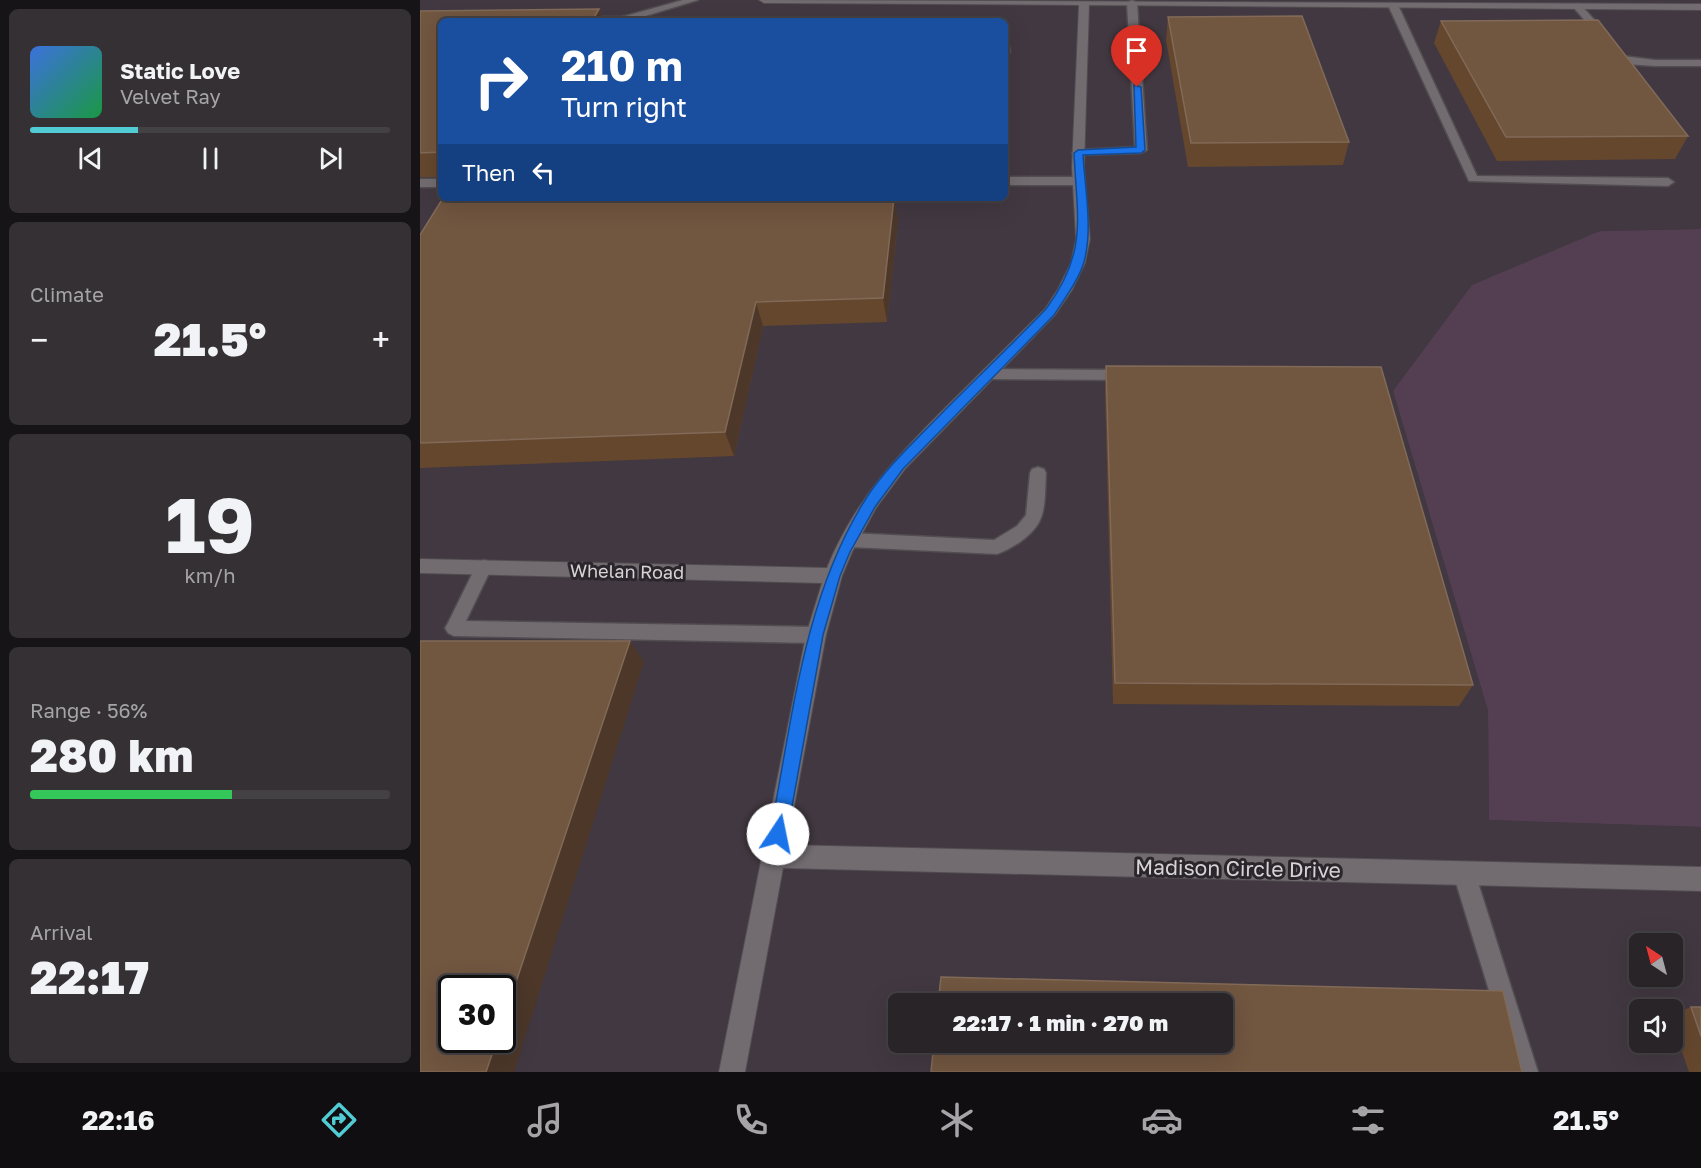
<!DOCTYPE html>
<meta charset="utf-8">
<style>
body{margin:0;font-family:"Golos Text",sans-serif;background:#343034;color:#f1f3f6;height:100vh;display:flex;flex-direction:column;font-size:22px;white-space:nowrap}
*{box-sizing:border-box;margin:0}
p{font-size:20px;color:#a5a4a8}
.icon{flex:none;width:33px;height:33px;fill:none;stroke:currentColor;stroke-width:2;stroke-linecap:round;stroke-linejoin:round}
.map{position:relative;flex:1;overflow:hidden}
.details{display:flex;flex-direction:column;gap:9px;padding:9px;background:#161416;width:420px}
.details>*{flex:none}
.banner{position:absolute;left:18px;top:18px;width:570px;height:183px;border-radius:9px;box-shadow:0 6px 24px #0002,0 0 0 2px #444145;background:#1a4fa0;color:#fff;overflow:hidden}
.needle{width:39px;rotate:324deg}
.controls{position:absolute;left:1209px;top:933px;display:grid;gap:12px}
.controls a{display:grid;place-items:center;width:54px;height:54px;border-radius:9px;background:#282428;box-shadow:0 6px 24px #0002,0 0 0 2px #444145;font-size:30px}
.speed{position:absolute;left:18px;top:975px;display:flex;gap:12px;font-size:30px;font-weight:700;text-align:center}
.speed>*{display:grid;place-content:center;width:78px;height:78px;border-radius:50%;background:#282428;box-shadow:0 6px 24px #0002,0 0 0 2px #444145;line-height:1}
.speed .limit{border:3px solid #111;border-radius:9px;background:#fff;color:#111}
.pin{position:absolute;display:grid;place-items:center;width:51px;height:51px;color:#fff;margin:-62px -26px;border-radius:50% 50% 50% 0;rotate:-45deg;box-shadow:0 0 6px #0007}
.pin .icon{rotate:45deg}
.me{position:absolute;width:66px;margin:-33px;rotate:11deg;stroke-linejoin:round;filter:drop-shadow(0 0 4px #0008)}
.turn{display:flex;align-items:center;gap:21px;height:126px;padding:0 24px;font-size:27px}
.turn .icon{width:78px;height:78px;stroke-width:2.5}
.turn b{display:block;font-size:42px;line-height:51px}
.then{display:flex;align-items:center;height:57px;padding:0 24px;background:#0003;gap:12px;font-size:22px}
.big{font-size:45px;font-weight:800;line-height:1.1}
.details .card{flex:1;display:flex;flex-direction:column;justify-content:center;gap:9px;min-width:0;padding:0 21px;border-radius:9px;background:#343034}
.details .dial{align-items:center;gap:0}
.dial b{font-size:78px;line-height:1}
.song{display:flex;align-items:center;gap:18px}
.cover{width:72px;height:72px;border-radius:9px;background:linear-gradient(135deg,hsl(220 70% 55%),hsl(140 70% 35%))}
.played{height:6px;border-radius:3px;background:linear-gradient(90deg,#51ccd5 30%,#444145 30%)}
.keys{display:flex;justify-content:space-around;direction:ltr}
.heat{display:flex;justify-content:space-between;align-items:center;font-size:33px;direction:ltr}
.charge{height:9px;border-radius:4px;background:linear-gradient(90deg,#34c759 56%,#444145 0)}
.trip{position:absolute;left:468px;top:993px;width:345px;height:60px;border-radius:9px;background:#282428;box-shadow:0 6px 24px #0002,0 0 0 2px #444145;font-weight:800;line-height:60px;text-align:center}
.dock{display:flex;height:96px;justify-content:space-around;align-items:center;background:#100e10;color:#a5a4a8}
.dock .icon{width:42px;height:42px}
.dock .on{color:#51ccd5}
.dock b{font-size:27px;color:#f1f3f6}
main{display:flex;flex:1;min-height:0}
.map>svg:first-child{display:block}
.built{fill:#423841;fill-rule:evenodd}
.green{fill:#533f51}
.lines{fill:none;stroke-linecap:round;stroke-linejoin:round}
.lane-casing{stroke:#514d50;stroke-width:3}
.street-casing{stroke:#514d50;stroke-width:2}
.lane{fill:#726c71;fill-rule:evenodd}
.street{fill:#726c71;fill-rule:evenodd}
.wall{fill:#65472e}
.shaded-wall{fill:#4c3729}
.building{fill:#715640;stroke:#816a58;stroke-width:1.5}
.route{fill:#1a73e8;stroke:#114b97;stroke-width:1.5}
.labels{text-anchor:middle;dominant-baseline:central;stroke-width:6;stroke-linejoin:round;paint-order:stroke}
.street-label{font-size:18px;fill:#d7d4d7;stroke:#2b262b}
.near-street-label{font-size:21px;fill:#d7d4d7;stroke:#2b262b}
</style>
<main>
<section class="details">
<div class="card">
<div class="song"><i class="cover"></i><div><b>Static Love</b><p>Velvet Ray</p></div></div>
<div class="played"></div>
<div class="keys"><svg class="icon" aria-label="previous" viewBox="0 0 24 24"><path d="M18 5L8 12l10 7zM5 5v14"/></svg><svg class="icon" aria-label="pause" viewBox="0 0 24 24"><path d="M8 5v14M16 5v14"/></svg><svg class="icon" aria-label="next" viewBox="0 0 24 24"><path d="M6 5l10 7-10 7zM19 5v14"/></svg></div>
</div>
<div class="card"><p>Climate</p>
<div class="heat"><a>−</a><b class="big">21.5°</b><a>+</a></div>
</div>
<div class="card dial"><b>19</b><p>km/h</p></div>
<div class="card"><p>Range · 56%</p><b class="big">280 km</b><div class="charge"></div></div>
<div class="card"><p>Arrival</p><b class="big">22:17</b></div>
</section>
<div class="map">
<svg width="1281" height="1072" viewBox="0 0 1281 1072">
<rect width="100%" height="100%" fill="#353035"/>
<path class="built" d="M0 0H1281V229L1180 231 973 391 1068 711 1069 820 1281 827V1072H0ZM21 21H585V198H21ZM1220 944H1252V976H1220ZM32 988H82V1040H32ZM478 1004H802V1042H478ZM1220 1010H1252V1042H1220Z"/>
<path class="green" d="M1281 229V827L1069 820 1068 711 973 391 1052 285 1180 231Z"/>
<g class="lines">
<defs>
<g id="lane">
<path d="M263 0H278L209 21 155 20 160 17H202Z"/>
<path d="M712 0 717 3 727 150 721 153 654 155 652 153 658 150 715 147 707 3Z"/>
<path d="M970 3 978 5 1057 176 1248 178 1254 182 1248 186 1049 181 968 5Z"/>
<path d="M1154 4H1160L1188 35 1203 56 1235 60H1281V66H1235L1206 64 1195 60 1181 39 1154 8Z"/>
<path d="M585 45 589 46 590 52 585 55Z"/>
<path d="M585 177H659L665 181 659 185H585Z"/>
<rect x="0" y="179" width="21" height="8"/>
<path d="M568 369 708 370 715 375 708 380 568 379 561 374Z"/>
<path d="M618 467 624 469 626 473C625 486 626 502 622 515 617 533 594 548 577 554L430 547 424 545 422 540 424 535 430 533 574 540 597 526 606 515 610 473 612 469Z"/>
<path d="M64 560 70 562 72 567 46 621 396 627 402 630 405 635 402 640 396 643 34 636 28 633 25 628 28 623 58 562Z"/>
<path d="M1044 862 1051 866 1055 873 1118 1072H1094L1033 873 1037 866Z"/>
</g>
<path id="street" d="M339 0 1281 4V10L669 5 664 167 670 239 665 263 652 290 635 315 485 469 456 508 432 552 422 576 406 635 367 845 1281 867V891L363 868 325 1072H299L386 635 402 583 0 573V559L407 568C435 499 478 455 530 403 562 372 593 340 625 309L638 289 651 263 656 239 652 167 659 5 344 3Z"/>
</defs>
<use href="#lane" class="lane-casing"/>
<use href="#street" class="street-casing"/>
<use href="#lane" class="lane"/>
<use href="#street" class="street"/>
</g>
<g class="wall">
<path d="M179 9 183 21H21V177H0V11Z"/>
<path d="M748 17 929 142 923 165 768 167 746 40Z"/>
<path d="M1021 21 1268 136 1255 159 1077 161 1014 43Z"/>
<path d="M23 198H474L478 220 467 322 343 326 314 456 0 468V235Z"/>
<path d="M686 366 1053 685 1039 706 693 704 685 390Z"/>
<path d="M1271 1007H1281V1072H1269L1252 1023V1015Z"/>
</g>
<g class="shaded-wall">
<path d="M179 9 183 21H172Z"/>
<path d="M474 198 478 220 467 322 463 298Z"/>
<path d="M336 302 343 326 314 456 305 432Z"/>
<path d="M210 641 224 662 94 1072H66L77 1040H82V1024Z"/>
</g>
<g class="building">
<path d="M179 9 172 21H21V152L0 153V11Z"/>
<path d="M882 16 929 142 771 143 748 17Z"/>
<path d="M1178 20 1268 136 1086 137 1021 21Z"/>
<path d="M23 198H474L463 298 336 302 305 432 0 443V235Z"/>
<path d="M686 366 961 367 1053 685 695 683Z"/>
<path d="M0 641H210L82 1024V988H32V1040H77L66 1072H0Z"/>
<path d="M521 977 1083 991 1102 1072H511L514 1042H802V1004H518Z"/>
<path d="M1271 1007H1281V1036Z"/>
</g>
<path class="route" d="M714 85 721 87 725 150 721 153 663 155C665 189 673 229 664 262 658 281 645 298 634 315L483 469 455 507 430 552 420 576 403 635 367 834 364 840 358 842 352 840 350 834C372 722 383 599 445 500 466 467 496 440 523 412 557 378 592 344 626 309 668 252 657 219 654 153L658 150 716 147Z"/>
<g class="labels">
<g class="street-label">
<text transform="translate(207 571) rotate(1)">Whelan Road</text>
</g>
<g class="near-street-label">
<text transform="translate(818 868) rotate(1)">Madison Circle Drive</text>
</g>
</g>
</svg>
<div class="controls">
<a><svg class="needle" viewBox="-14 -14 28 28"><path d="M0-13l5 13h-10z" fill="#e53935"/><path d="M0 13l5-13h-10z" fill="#a5a4a8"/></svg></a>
<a><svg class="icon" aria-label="sound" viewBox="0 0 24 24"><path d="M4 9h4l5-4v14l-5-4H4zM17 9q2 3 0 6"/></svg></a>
</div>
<div class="speed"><div class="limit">30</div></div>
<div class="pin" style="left:717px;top:87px;background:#d93025"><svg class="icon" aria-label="arrive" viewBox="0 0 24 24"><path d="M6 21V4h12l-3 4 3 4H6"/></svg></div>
<svg class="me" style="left:358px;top:834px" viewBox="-20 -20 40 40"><circle r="19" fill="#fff"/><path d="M0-13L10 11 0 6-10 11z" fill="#1a73e8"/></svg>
<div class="trip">22:17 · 1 min · 270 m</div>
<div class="banner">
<div class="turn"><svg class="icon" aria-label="right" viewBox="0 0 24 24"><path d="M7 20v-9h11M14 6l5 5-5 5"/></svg><div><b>210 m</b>Turn right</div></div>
<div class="then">Then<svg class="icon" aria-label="left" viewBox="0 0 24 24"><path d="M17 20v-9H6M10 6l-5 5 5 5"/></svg></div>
</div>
</div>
</main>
<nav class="dock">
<b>22:16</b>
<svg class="icon on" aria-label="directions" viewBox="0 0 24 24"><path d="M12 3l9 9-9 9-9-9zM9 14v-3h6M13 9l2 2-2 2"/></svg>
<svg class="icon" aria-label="music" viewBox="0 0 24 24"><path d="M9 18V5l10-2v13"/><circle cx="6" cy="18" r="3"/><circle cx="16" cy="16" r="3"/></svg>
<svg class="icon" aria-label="phone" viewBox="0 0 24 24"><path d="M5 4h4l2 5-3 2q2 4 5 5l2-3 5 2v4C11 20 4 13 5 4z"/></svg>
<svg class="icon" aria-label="climate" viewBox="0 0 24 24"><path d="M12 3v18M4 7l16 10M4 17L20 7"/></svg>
<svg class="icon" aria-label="car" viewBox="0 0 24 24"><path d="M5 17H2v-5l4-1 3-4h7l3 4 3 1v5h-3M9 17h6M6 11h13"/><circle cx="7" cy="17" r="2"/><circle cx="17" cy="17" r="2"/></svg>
<svg class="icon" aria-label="filters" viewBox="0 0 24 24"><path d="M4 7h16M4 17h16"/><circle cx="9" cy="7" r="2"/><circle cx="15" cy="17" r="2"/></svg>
<b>21.5°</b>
</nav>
